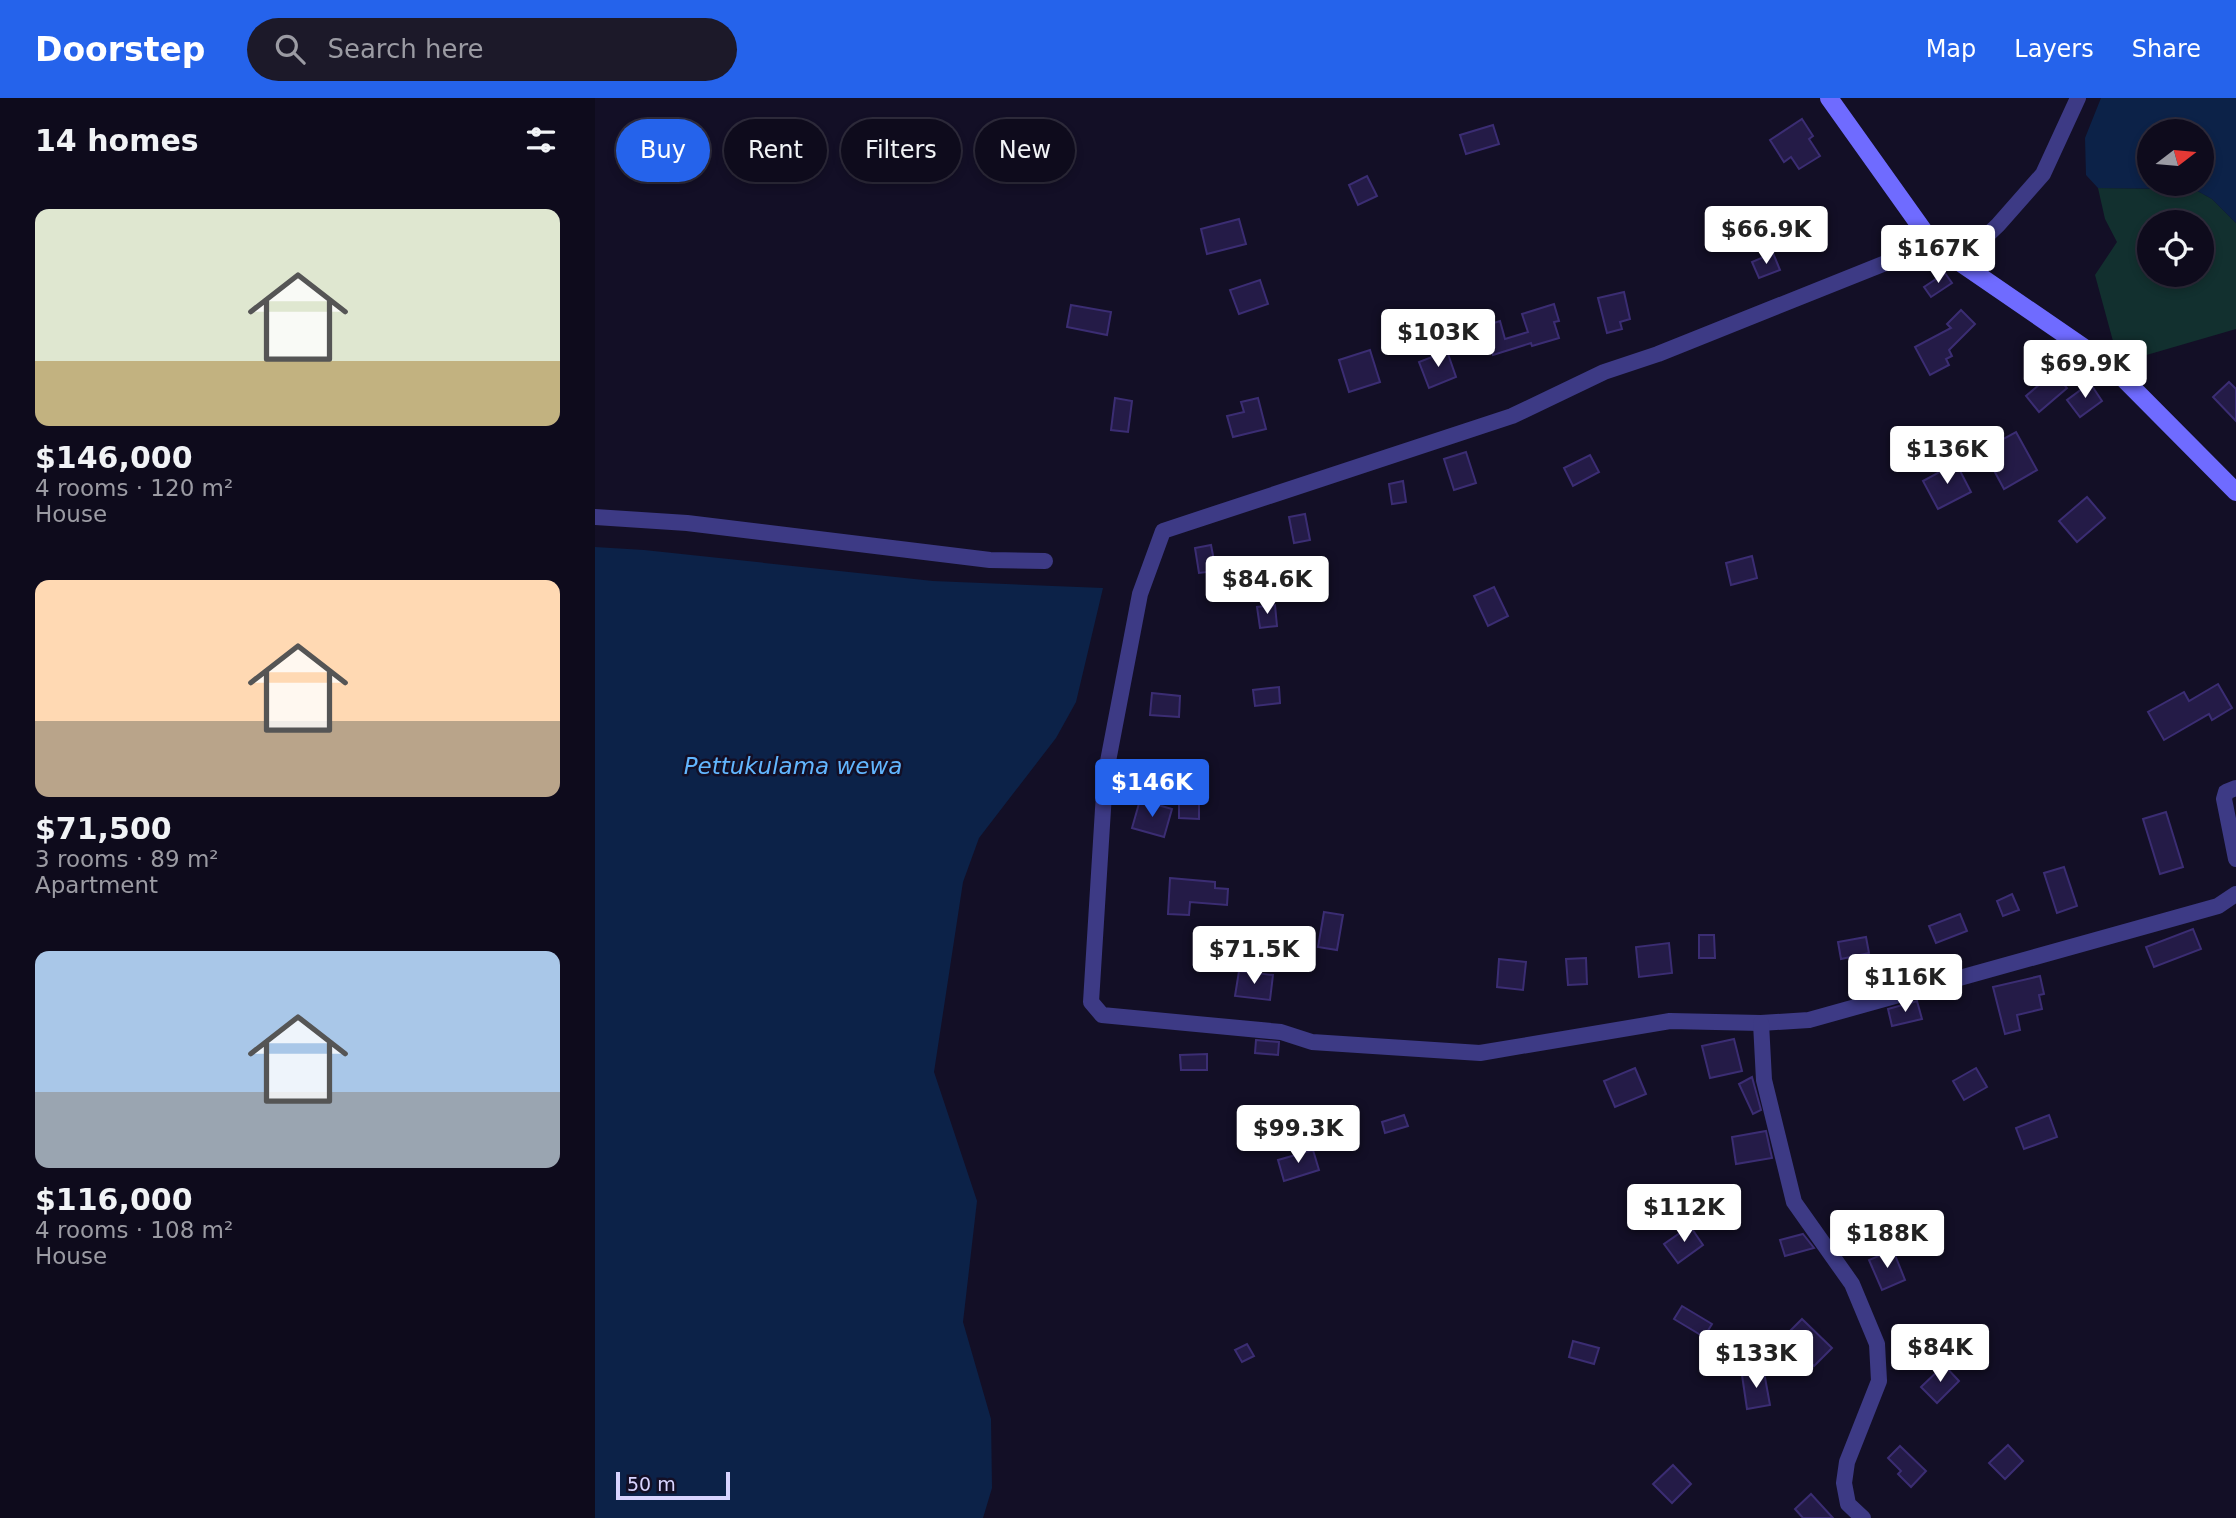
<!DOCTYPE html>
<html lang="en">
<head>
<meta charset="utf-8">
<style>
  body { margin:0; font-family:"DejaVu Sans",sans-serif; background:#1c1929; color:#f1f3f6; height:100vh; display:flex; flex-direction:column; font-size:26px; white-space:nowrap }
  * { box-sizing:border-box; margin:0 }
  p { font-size:23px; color:#9b9ba3 }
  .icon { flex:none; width:38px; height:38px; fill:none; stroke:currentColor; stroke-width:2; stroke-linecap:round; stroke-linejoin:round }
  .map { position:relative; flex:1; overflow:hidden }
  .panel { display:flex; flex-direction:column; background:#0e0b1c; width:595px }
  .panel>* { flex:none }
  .hud { position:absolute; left:21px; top:21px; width:665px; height:63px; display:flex; gap:14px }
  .needle { width:46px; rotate:74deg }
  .fabs { position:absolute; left:1542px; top:21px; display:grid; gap:14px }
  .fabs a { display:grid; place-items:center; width:77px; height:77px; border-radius:50%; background:#0e0b1c; box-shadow:0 4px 10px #0003,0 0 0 2px #2e2b3b; font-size:35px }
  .scale { position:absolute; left:21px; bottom:18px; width:114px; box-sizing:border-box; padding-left:7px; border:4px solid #d9d4ff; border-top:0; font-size:19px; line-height:24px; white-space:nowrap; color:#d9d4ff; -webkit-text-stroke:5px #130f26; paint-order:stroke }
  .price { position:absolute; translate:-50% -60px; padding:0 16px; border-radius:7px; background:#fff; color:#222; font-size:23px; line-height:46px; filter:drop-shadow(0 2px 4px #0008) }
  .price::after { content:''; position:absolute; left:50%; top:42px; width:21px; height:16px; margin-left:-10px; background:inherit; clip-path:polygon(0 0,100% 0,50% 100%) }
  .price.active { background:#2563eb; color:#fff }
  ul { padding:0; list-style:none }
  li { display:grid; align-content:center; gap:14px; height:371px; padding:0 35px }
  li span { display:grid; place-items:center; height:217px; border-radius:14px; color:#555 }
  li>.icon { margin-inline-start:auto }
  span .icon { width:126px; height:126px; fill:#fffc; stroke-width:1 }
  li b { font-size:30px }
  h2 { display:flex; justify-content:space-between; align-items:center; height:84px; padding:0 35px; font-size:30px }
  .chip { padding:0 24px; border-radius:32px; background:#0e0b1c; box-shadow:0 4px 10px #0003,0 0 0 2px #2e2b3b; font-size:24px; line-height:63px }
  .chip.active { background:#2563eb; color:#fff }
  header { display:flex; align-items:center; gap:42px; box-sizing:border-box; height:98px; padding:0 35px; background:#2563eb; color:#fff }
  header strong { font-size:33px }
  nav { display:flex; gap:38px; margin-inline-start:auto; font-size:24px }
  .search { width:490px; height:63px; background:#1c1929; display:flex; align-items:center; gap:18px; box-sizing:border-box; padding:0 24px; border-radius:38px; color:#9b9ba3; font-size:26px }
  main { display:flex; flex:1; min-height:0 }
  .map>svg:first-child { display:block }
  .green { fill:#12302f; fill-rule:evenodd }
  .water { fill:#0c2248; fill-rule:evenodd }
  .building { fill:#241b47; stroke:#3b2d73; stroke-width:2 }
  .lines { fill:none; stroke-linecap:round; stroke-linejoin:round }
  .street { stroke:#3d3a85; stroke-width:16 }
  .secondary { stroke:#6f6bff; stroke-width:18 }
  .labels { text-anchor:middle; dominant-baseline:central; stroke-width:5; stroke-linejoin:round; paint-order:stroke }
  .water-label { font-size:23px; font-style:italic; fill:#62b6ff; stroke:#130f26 }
</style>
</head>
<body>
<header>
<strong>Doorstep</strong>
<div class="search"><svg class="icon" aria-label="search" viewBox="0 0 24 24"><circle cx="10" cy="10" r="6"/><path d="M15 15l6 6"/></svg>Search here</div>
<nav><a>Map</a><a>Layers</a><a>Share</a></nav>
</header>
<main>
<section class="panel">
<h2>14 homes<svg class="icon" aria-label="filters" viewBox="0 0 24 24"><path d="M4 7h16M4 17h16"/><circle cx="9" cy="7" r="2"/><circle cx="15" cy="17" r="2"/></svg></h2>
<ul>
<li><span style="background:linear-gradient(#dfe7d0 70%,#c2b280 0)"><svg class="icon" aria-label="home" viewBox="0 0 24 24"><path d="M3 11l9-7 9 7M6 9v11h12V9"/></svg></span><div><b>$146,000</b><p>4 rooms · 120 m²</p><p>House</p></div></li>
<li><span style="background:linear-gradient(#ffd9b3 65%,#b9a48a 0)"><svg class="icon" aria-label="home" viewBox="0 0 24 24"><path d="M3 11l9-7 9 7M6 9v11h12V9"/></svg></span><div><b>$71,500</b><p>3 rooms · 89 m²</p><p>Apartment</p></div></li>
<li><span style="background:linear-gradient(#a9c7e8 65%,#9aa5b1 0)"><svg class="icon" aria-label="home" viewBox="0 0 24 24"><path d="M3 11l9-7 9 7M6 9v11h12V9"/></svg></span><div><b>$116,000</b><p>4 rooms · 108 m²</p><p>House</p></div></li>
</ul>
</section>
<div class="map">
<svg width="1641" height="1420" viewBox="0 0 1641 1420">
  <rect width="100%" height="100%" fill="#130f26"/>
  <path class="green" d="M1503,90L1599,91L1617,101L1641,125V231L1524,265L1500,177L1522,144L1510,121ZM1554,124H1606V177H1554Z"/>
  <g class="water">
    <path d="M1506,0H1641V125L1617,101L1599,91L1503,90L1491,77L1490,40ZM1554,33H1606V86H1554Z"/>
    <polygon points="0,449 49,452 338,483 508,490 481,604 461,640 384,740 368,784 339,974 382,1103 368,1224 396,1321 397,1390 388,1420 0,1420"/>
  </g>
  <g class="building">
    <polygon points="1207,21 1218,38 1214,41 1225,58 1204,71 1196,59 1189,64 1175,42"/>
    <polygon points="898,27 904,46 871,56 865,37"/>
    <polygon points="772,78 782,98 763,107 754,87"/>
    <polygon points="644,121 651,146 612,156 606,131"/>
    <polygon points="1178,155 1185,172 1164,180 1157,164"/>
    <polygon points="1350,175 1357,185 1336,199 1329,189"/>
    <polygon points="665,182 673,206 644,216 635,192"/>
    <polygon points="1029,194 1035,221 1025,224 1027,231 1012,235 1003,200"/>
    <polygon points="959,206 964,223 959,224 964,240 937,248 936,245 898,257 889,228 905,223 910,241 933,234 927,216"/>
    <polygon points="476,207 516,214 512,237 472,229"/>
    <polygon points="1366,212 1380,226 1354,252 1357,258 1351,261 1354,267 1335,277 1320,249 1356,230 1352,226"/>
    <polygon points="775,252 785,284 754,294 744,262"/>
    <polygon points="852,253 861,279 834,290 824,264"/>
    <polygon points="1459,274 1472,290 1444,314 1431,298"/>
    <polygon points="1634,284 1641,291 1641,323 1618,299"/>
    <polygon points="1495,285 1507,303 1485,319 1472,302"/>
    <polygon points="520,300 537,303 533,334 516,332"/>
    <polygon points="663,300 671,331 638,339 632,318 649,314 646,304"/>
    <polygon points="1421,334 1442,372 1409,391 1388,352"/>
    <polygon points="871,354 881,385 859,392 849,361"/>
    <polygon points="995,357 1004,374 978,388 969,370"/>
    <polygon points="1361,365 1376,394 1343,411 1328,383"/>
    <polygon points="808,383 811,404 797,406 794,386"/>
    <polygon points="1492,399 1510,420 1482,444 1464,423"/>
    <polygon points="710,416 715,442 699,445 694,419"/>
    <polygon points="616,447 621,473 604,475 600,450"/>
    <polygon points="1157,458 1162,480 1136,487 1131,465"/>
    <polygon points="899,489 913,518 893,528 879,498"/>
    <polygon points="680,507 682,528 665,530 662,509"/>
    <polygon points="1623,586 1637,610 1617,622 1614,616 1569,642 1553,614 1589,594 1594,603"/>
    <polygon points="684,589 685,605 660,608 658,592"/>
    <polygon points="557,595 585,598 584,619 555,617"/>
    <polygon points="595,682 609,683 608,706 604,706 604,721 584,720 584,704 595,705"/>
    <polygon points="545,702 577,711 569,739 537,730"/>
    <polygon points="1571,714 1588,769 1565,776 1548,721"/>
    <polygon points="1469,769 1482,808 1462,815 1449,775"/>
    <polygon points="575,780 620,784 620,790 633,791 632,807 595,804 594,817 573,816"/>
    <polygon points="1417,796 1424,812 1408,818 1402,803"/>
    <polygon points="729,814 748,817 742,852 723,849"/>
    <polygon points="1365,816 1372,833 1341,845 1334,828"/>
    <polygon points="1598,831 1606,851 1559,869 1551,849"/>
    <polygon points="1104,837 1119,837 1120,860 1104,860"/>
    <polygon points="1271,839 1274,855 1246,861 1243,844"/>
    <polygon points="1074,845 1077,875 1044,879 1041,849"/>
    <polygon points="991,860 992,886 973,887 971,861"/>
    <polygon points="904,861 931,864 928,892 902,889"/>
    <polygon points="644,873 678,877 675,902 640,898"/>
    <polygon points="1445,878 1449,896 1444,897 1447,911 1422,917 1425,932 1410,936 1398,889"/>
    <polygon points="1322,903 1327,921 1297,928 1293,911"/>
    <polygon points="1139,941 1147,973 1115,980 1107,948"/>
    <polygon points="661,942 684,944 683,957 660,955"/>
    <polygon points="612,956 612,972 586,972 585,957"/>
    <polygon points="1040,970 1051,996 1020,1009 1009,983"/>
    <polygon points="1381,970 1392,989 1369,1002 1358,983"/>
    <polygon points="1157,979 1166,1012 1158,1016 1144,986"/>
    <polygon points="809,1017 813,1028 790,1035 787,1024"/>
    <polygon points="1454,1017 1462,1039 1429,1051 1421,1030"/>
    <polygon points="1171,1033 1177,1060 1141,1066 1137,1039"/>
    <polygon points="718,1052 724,1072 689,1083 683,1062"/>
    <polygon points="1095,1128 1108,1147 1083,1165 1069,1146"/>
    <polygon points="1208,1136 1219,1150 1190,1158 1185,1142"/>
    <polygon points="1298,1152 1310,1182 1287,1192 1274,1162"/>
    <polygon points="1087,1208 1117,1226 1109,1239 1079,1221"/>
    <polygon points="1207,1221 1237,1250 1219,1268 1189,1239"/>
    <polygon points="978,1243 1004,1250 999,1266 974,1259"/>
    <polygon points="652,1246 659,1258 647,1264 640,1252"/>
    <polygon points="1349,1267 1364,1283 1342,1305 1326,1289"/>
    <polygon points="1169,1274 1175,1307 1152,1311 1147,1277"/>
    <polygon points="1413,1347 1428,1363 1410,1381 1394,1365"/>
    <polygon points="1305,1348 1331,1373 1316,1389 1303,1376 1306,1373 1293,1360"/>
    <polygon points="1078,1367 1096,1386 1077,1405 1058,1386"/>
    <polygon points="1216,1396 1238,1420 1208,1420 1200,1411"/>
  </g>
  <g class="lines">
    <g class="street">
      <polyline points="1338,146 1063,256 1009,274 917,318 568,433 545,496 510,679 496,904 507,917 686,934 717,944 885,955 1075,923 1166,925 1214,922 1623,808 1641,796"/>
      <polyline points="1365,163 1403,127 1448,76 1483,0"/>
      <polyline points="0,419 92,425 395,462 450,463"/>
      <polyline points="1641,690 1631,694 1629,701 1641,761"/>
      <polyline points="1166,925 1169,982 1199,1104 1257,1186 1282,1246 1284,1283 1252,1364 1249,1385 1253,1406 1268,1420"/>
    </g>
    <polyline class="secondary" points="1234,0 1338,146 1517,269 1641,394"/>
  </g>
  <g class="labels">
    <g class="water-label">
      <text x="198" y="668">Pettukulama wewa</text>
    </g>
  </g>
</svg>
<div class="fabs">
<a><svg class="needle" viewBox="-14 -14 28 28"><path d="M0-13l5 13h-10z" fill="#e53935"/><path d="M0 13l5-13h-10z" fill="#9b9ba3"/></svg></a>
<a><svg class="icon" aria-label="locate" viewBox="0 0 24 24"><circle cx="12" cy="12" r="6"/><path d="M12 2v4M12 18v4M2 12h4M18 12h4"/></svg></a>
</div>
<div class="scale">50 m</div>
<b class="price" style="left:1171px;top:168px">$66.9K</b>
<b class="price" style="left:1343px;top:187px">$167K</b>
<b class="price" style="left:843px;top:271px">$103K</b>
<b class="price" style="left:1490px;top:302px">$69.9K</b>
<b class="price" style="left:1352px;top:388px">$136K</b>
<b class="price" style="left:672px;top:518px">$84.6K</b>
<b class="price active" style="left:557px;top:721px">$146K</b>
<b class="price" style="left:659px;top:888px">$71.5K</b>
<b class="price" style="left:1310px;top:916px">$116K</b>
<b class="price" style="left:703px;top:1067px">$99.3K</b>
<b class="price" style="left:1089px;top:1146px">$112K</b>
<b class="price" style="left:1292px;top:1172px">$188K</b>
<b class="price" style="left:1345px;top:1286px">$84K</b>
<b class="price" style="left:1161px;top:1292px">$133K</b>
<div class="hud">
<a class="chip active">Buy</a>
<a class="chip">Rent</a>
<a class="chip">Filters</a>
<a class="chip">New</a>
</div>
</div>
</main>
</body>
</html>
